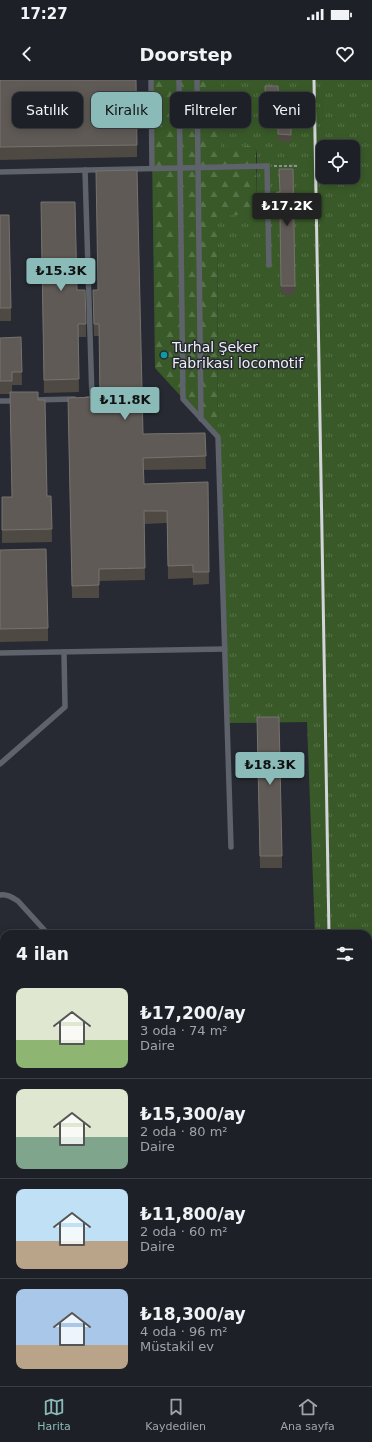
<!DOCTYPE html>
<html lang="tr">
<head>
<meta charset="utf-8">
<style>
  body { margin:0; font-family:"DejaVu Sans",sans-serif; background:#2a2d32; color:#f1f3f6; height:100vh; display:flex; flex-direction:column; font-size:15px; white-space:nowrap }
  * { box-sizing:border-box; margin:0 }
  p { font-size:13px; color:#a0a3a7 }
  .icon { flex:none; width:22px; height:22px; fill:none; stroke:currentColor; stroke-width:2; stroke-linecap:round; stroke-linejoin:round }
  .map { position:relative; flex:1; overflow:hidden }
  .details { position:absolute; left:0px; top:850px; width:372px; height:456px; display:flex; flex-direction:column; background:#1d2026; border-radius:12px 12px 0 0; box-shadow:0 2px 10px #0003,0 0 0 1px #3b3e43 }
  .details>* { flex:none }
  .guide { position:absolute; left:12px; top:12px; width:348px; height:36px; display:flex; gap:8px }
  .controls { position:absolute; left:316px; top:60px; display:grid; gap:8px }
  .controls a { display:grid; place-items:center; width:44px; height:44px; border-radius:8px; background:#1d2026; box-shadow:0 2px 10px #0003,0 0 0 1px #3b3e43; font-size:20px }
  .price { position:absolute; translate:-50% -34px; padding:0 9px; border-radius:4px; background:#8bbbb9; color:#111; font-size:13px; line-height:26px; filter:drop-shadow(0 1px 2px #0008) }
  .price::after { content:''; position:absolute; left:50%; top:24px; width:12px; height:9px; margin-left:-6px; background:inherit; clip-path:polygon(0 0,100% 0,50% 100%) }
  .price.current { background:#222; color:#fff }
  ul { padding:0; list-style:none }
  li { display:flex; align-items:center; gap:12px; height:100px; padding:0 16px }
  li+li { border-top:1px solid #3b3e43 }
  li span { display:grid; place-items:center; flex:none; width:112px; height:80px; border-radius:8px; color:#555 }
  li>.icon { margin-inline-start:auto }
  span .icon { width:48px; height:48px; fill:#fffc; stroke-width:1 }
  li b { font-size:17px }
  h2 { display:flex; justify-content:space-between; align-items:center; height:48px; padding:0 16px; font-size:17px }
  .tag { padding:0 14px; border-radius:8px; background:#1d2026; box-shadow:0 2px 10px #0003,0 0 0 1px #3b3e43; font-size:14px; line-height:36px }
  .tag.current { background:#8bbbb9; color:#111 }
  .status { display:flex; justify-content:space-between; align-items:center; height:28px; padding:0 20px; background:#1d2026; direction:ltr }
  .status svg { height:11px; fill:currentColor }
  header { display:flex; justify-content:space-between; align-items:center; height:52px; padding:0 16px; background:#1d2026; font-size:18px; font-weight:800 }
  .menu { display:flex; justify-content:space-around; align-items:center; height:56px; border-top:1px solid #3b3e43; background:#1d2026; font-size:11px; color:#a0a3a7 }
  .menu a { display:grid; justify-items:center; gap:2px }
  .menu .current { color:#8bbbb9 }
  .map>svg:first-child { display:block }
  .grass { fill:url(#grass-tufts); fill-rule:evenodd }
  .forest { fill:url(#forest-firs) }
  .water { fill:url(#water-rules) }
  .lines { fill:none; stroke-linecap:round; stroke-linejoin:round }
  .path { stroke:#8c8f95; stroke-width:2; stroke-dasharray:3 2; stroke-linecap:butt }
  .service { stroke:#5e626a; stroke-width:5.5 }
  .minor { stroke:#5e626a; stroke-width:11 }
  .tertiary { stroke:#5e626a; stroke-width:11 }
  .rail { stroke:#d3d5db; stroke-width:3 }
  .wall { fill:#4f4943 }
  .shaded-wall { fill:#383534 }
  .building { fill:#605a56; stroke:#76726f }
  .culture-dot { fill:#0f9aa8; stroke:#272a32; stroke-width:1.5 }
  .labels { text-anchor:middle; dominant-baseline:central; stroke-width:3; stroke-linejoin:round; paint-order:stroke }
  .poi-label { font-size:14px; fill:#edeff4; stroke:#272a32; text-anchor:start }
</style>
</head>
<body>
<div class="status"><b>17:27</b><svg viewBox="0 0 49 12"><path d="M0 12V9h3v3zM5 12V6h3v6zM10 12V3h3v9zM15 12V0h3v12zM26 1h20v11H26zM47 4h2v5h-2z"/></svg></div>
<header><svg class="icon" aria-label="back" viewBox="0 0 24 24"><path d="M15 5l-7 7 7 7"/></svg>Doorstep<svg class="icon" aria-label="heart" viewBox="0 0 24 24"><path d="M12 20l-8-8c-3-5 5-10 8-4 3-6 11-1 8 4z"/></svg></header>
<div class="map">
<svg width="372" height="1306" viewBox="0 0 372 1306">
  <defs>
    <pattern id="grass-tufts" width="24" height="20" patternUnits="userSpaceOnUse"><rect width="24" height="20" fill="#395a28"/><path d="M3 7l-1-3M5 7V3M7 7l1-3M15 17l-1-3M17 17v-4M19 17l1-3" fill="none" stroke="#567248"/></pattern>
    <pattern id="forest-firs" width="22" height="20" patternUnits="userSpaceOnUse"><rect width="22" height="20" fill="#395a28"/><path d="M5 1l3.5 6h-7zM16 11l3.5 6h-7z" fill="#567248"/></pattern>
    <pattern id="water-rules" width="6" height="5" patternUnits="userSpaceOnUse"><rect width="6" height="5" fill="#216877"/><path d="M0 2.5h6" fill="none" stroke="#427e8b"/></pattern>
  </defs>
  <rect width="100%" height="100%" fill="#272a32"/>
  <g class="grass">
    <path d="M221,0H372V1079L368,1080V854H315L307,642L227,643L218,357L217,135H251L257,128V74L256,70L253,67H221ZM323,67H353V97H323Z"/>
    <polygon points="372,1106 372,1247 368,1266 368,1107"/>
    <polygon points="4,1273 4,1302 34,1302 33,1306 0,1306 0,1275"/>
    <polygon points="293,1302 357,1302 355,1306 292,1306"/>
  </g>
  <polygon class="forest" points="151,0 221,0 221,67 250,66 253,67 256,70 257,128 255,133 251,135 217,135 218,357 155,288"/>
  <g class="water">
    <polygon points="0,901 4,902 4,1003 0,1004"/>
    <polygon points="372,1079 372,1106 368,1107 368,1080"/>
  </g>
  <g class="lines">
    <g class="path">
      <polyline points="274,86 297,86"/>
      <polyline points="0,1275 4,1273"/>
    </g>
    <g class="service">
      <polyline points="151,0 152,88"/>
      <polyline points="179,0 183,319 218,357 231,767"/>
      <polyline points="197,0 201,339"/>
      <polyline points="85,90 92,319 87,319"/>
      <polyline points="0,92 267,86 269,185"/>
      <polyline points="33,320 74,319"/>
      <polyline points="0,321 16,321"/>
      <polyline points="0,573 225,569"/>
      <polyline points="0,684 65,627 64,572"/>
      <path d="M0,815C7,814 12,817 18,821L48,854"/>
    </g>
    <g class="minor">
      <polyline points="99,1302 109,1306"/>
      <polyline points="247,1302 260,1306"/>
      <polyline points="61,1306 62,1302"/>
      <polyline points="283,1306 285,1302"/>
    </g>
    <g class="tertiary">
      <polyline points="368,1266 372,1247"/>
      <polyline points="355,1306 357,1302"/>
    </g>
    <g class="rail">
      <polyline points="314,0 329,854"/>
      <polyline points="299,1306 300,1302"/>
    </g>
  </g>
  <g class="wall">
    <polygon points="0,0 137,65 137,77 0,80"/>
    <polygon points="265,6 278,6 279,41 266,41"/>
    <polygon points="278,42 291,42 291,62 278,61"/>
    <polygon points="293,89 295,215 281,215 280,142 277,142 277,121 280,112"/>
    <polygon points="0,135 11,228 11,241 0,241"/>
    <polygon points="41,135 77,210 86,244 86,257 78,257 79,312 44,313"/>
    <polygon points="93,210 143,354 205,353 206,389 143,390 144,404 208,402 209,504 193,505 193,498 168,499 167,443 144,444 145,500 99,501 99,518 72,518 68,331 100,317 99,256 94,256"/>
    <polygon points="21,257 22,305 12,305 12,312 38,320 47,416 51,416 52,462 2,463 2,417 12,417 10,314 0,314 0,258"/>
    <polygon points="0,470 48,548 48,561 0,562"/>
    <polygon points="257,649 282,776 282,788 260,788"/>
    <polygon points="4,1160 4,1251 0,1252 0,1162"/>
    <polygon points="149,1302 192,1302 191,1306 149,1306"/>
  </g>
  <g class="shaded-wall">
    <polygon points="4,1241 4,1251 0,1252 0,1242"/>
    <polygon points="190,1302 192,1302 191,1306 189,1306"/>
    <polygon points="268,1302 270,1302 269,1306 266,1306"/>
  </g>
  <g class="building">
    <polygon points="0,0 136,0 137,65 0,67"/>
    <polygon points="265,6 278,6 279,34 266,34"/>
    <polygon points="278,42 291,42 291,55 278,54"/>
    <polygon points="279,89 293,89 295,206 281,206 280,133 277,133 277,112 280,112"/>
    <polygon points="137,90 143,354 205,353 206,376 143,378 144,404 208,402 209,492 193,492 193,485 168,486 167,431 144,431 145,488 99,489 99,505 72,506 68,318 100,317 99,244 94,244 93,210 98,210 96,91"/>
    <polygon points="41,122 75,122 77,210 85,210 86,244 78,244 79,299 44,300"/>
    <polygon points="0,135 9,135 11,228 0,228"/>
    <polygon points="21,257 22,292 12,292 12,301 0,301 0,258"/>
    <polygon points="10,312 38,312 38,320 45,320 47,416 51,416 52,449 2,450 2,417 12,417"/>
    <polygon points="46,469 48,548 0,549 0,470"/>
    <polygon points="257,637 279,637 282,776 260,776"/>
    <polygon points="4,1160 4,1195 0,1194 0,1162"/>
    <polygon points="4,1196 4,1201 0,1202 0,1198"/>
    <polygon points="4,1201 4,1241 0,1242 0,1202"/>
    <polygon points="158,1302 190,1302 189,1306 162,1306 163,1304"/>
    <polygon points="265,1302 268,1302 266,1306 248,1306 249,1303 258,1306 265,1304"/>
  </g>
  <circle class="culture-dot" cx="164" cy="275" r="4"/>
  <g class="labels">
    <g class="poi-label">
      <text x="172" y="267">Turhal Şeker<tspan x="172" dy="16">Fabrikasi locomotif</tspan></text>
    </g>
  </g>
</svg>
<div class="controls">
<a><svg class="icon" aria-label="locate" viewBox="0 0 24 24"><circle cx="12" cy="12" r="6"/><path d="M12 2v4M12 18v4M2 12h4M18 12h4"/></svg></a>
</div>
<b class="price current" style="left:287px;top:147px">₺17.2K</b>
<b class="price" style="left:61px;top:212px">₺15.3K</b>
<b class="price" style="left:125px;top:341px">₺11.8K</b>
<b class="price" style="left:270px;top:706px">₺18.3K</b>
<div class="guide">
<a class="tag">Satılık</a>
<a class="tag current">Kiralık</a>
<a class="tag">Filtreler</a>
<a class="tag">Yeni</a>
</div>
<section class="details">
<h2>4 ilan<svg class="icon" aria-label="filters" viewBox="0 0 24 24"><path d="M4 7h16M4 17h16"/><circle cx="9" cy="7" r="2"/><circle cx="15" cy="17" r="2"/></svg></h2>
<ul>
<li><span style="background:linear-gradient(#dfe7d0 65%,#8fb573 0)"><svg class="icon" aria-label="home" viewBox="0 0 24 24"><path d="M3 11l9-7 9 7M6 9v11h12V9"/></svg></span><div><b>₺17,200/ay</b><p>3 oda · 74 m²</p><p>Daire</p></div></li>
<li><span style="background:linear-gradient(#dfe7d0 60%,#7fa58c 0)"><svg class="icon" aria-label="home" viewBox="0 0 24 24"><path d="M3 11l9-7 9 7M6 9v11h12V9"/></svg></span><div><b>₺15,300/ay</b><p>2 oda · 80 m²</p><p>Daire</p></div></li>
<li><span style="background:linear-gradient(#bfe0f5 65%,#b9a48a 0)"><svg class="icon" aria-label="home" viewBox="0 0 24 24"><path d="M3 11l9-7 9 7M6 9v11h12V9"/></svg></span><div><b>₺11,800/ay</b><p>2 oda · 60 m²</p><p>Daire</p></div></li>
<li><span style="background:linear-gradient(#a9c7e8 70%,#b9a48a 0)"><svg class="icon" aria-label="home" viewBox="0 0 24 24"><path d="M3 11l9-7 9 7M6 9v11h12V9"/></svg></span><div><b>₺18,300/ay</b><p>4 oda · 96 m²</p><p>Müstakil ev</p></div></li>
</ul>
</section>
</div>
<nav class="menu">
<a class="current"><svg class="icon" aria-label="map" viewBox="0 0 24 24"><path d="M3 6l6-2 6 2 6-2v14l-6 2-6-2-6 2zM9 4v14M15 6v14"/></svg>Harita</a>
<a><svg class="icon" aria-label="saved" viewBox="0 0 24 24"><path d="M7 4h10v16l-5-4-5 4z"/></svg>Kaydedilen</a>
<a><svg class="icon" aria-label="home" viewBox="0 0 24 24"><path d="M3 11l9-7 9 7M6 9v11h12V9"/></svg>Ana sayfa</a>
</nav>
</body>
</html>
